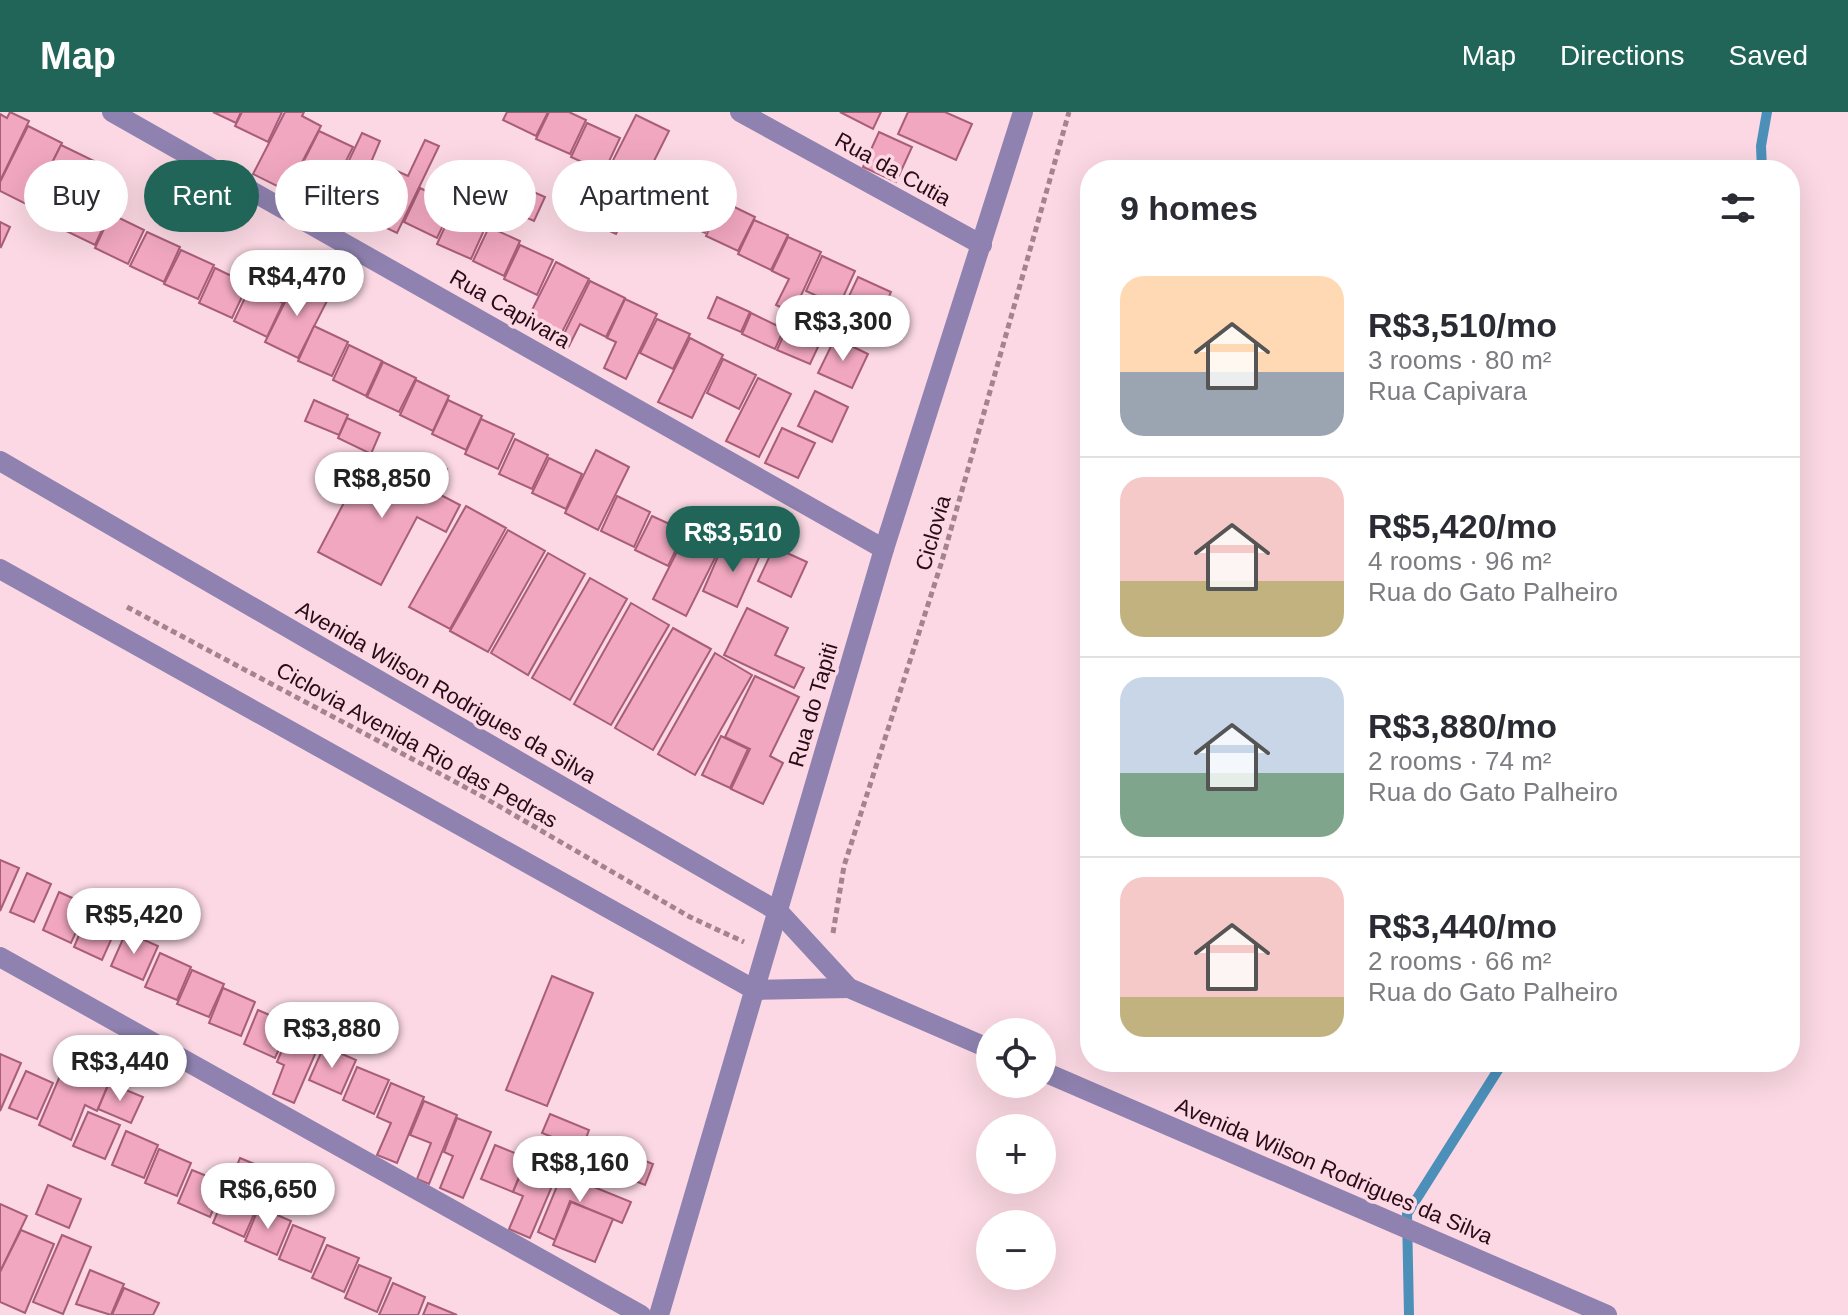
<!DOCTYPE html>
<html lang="en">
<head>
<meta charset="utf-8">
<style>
  body { margin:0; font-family:Helvetica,sans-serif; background:#f2f2f3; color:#2b2b33; height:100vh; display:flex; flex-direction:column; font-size:30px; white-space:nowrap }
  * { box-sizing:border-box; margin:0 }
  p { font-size:26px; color:#7c7c81 }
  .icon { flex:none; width:44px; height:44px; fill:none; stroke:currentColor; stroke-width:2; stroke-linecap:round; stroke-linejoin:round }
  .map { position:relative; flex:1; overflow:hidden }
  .drawer { position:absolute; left:1080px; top:48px; width:720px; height:912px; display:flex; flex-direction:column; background:#fff; border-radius:32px; box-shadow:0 8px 32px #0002 }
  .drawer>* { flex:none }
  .guide { position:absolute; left:24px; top:48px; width:760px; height:72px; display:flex; gap:16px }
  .fabs { position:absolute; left:976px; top:906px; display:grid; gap:16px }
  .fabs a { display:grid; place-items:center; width:80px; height:80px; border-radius:50%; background:#fff; box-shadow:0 8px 32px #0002; font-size:40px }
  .price { position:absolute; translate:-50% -68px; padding:0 18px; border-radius:28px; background:#fff; color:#222; font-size:26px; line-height:52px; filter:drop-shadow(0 2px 4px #0008) }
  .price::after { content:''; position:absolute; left:50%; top:48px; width:24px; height:18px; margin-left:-12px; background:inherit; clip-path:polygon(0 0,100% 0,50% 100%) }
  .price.selected { background:#206558; color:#fff }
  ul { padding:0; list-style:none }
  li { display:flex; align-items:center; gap:24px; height:200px; padding:0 40px }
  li+li { border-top:2px solid #e1e1e2 }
  li span { display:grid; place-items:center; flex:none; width:224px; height:160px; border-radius:24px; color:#555 }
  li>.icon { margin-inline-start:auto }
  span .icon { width:96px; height:96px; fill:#fffc; stroke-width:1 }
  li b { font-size:34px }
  h2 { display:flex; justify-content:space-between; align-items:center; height:96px; padding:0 40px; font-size:34px }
  .tag { padding:0 28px; border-radius:36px; background:#fff; box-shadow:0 8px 32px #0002; font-size:28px; line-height:72px }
  .tag.selected { background:#206558; color:#fff }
  header { display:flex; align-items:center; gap:48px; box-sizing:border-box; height:112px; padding:0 40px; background:#206558; color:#fff }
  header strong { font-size:38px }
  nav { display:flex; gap:44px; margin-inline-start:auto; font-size:28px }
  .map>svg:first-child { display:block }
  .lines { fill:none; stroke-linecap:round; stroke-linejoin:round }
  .stream { stroke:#4c90ba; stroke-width:10 }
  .building { fill:#f1a7c0; stroke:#a85d78; stroke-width:2 }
  .path { stroke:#a4838e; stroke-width:5; stroke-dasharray:6 4; stroke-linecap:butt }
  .minor { stroke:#8f82b0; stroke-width:20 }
  .labels { text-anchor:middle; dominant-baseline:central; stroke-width:7; stroke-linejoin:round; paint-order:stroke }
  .street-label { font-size:22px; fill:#290b17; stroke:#fbd8e3 }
</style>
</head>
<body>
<header>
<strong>Map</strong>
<nav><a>Map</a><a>Directions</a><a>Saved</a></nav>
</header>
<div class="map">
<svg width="1848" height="1203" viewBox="0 0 1848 1203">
  <rect width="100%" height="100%" fill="#fbd8e3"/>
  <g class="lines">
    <g class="stream">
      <polyline points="1762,58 1761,34 1767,0"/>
      <polyline points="1409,1203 1407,1102 1503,950"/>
    </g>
  </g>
  <g class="building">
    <polygon points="10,0 29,9 0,69 0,2 7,6"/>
    <polygon points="213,0 241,0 236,11"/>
    <polygon points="242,0 282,0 268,30 235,14"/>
    <polygon points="285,0 304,0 302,4 321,14 287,79 253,62"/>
    <polygon points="507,0 548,0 536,24 503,8"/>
    <polygon points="549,0 569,0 586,8 570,42 536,27"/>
    <polygon points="840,0 881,0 873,17"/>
    <polygon points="908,0 945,0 972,12 956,48 898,22"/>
    <polygon points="636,3 669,19 637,83 604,66"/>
    <polygon points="587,11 620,26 604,60 571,45"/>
    <polygon points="28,14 62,31 30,94 0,79 0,70"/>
    <polygon points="319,19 353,35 321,99 287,82"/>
    <polygon points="879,20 912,35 896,70 863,55"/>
    <polygon points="362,21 380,29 369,55 382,61 368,89 355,83 350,93 332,84"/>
    <polygon points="425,28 439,34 397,121 374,110 380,97 368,92 386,54 408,64"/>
    <polygon points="61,33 94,49 62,113 29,97"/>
    <polygon points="476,51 509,66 500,86 467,71"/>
    <polygon points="655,52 688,67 672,102 639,87"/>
    <polygon points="511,70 545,85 534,109 500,94"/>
    <polygon points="689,71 721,86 705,121 672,105"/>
    <polygon points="420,76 453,92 437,126 404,110"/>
    <polygon points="78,82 111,98 95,133 62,117"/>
    <polygon points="592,87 625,102 616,122 583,107"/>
    <polygon points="482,88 495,94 471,147 437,132 454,95 475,105"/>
    <polygon points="722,89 755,105 738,139 706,124"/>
    <polygon points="111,102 144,118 128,152 95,136"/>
    <polygon points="754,108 788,123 771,158 738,142"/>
    <polygon points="0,110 10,115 1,135 0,134"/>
    <polygon points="489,115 520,129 504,164 473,149"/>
    <polygon points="147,120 180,135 164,170 130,154"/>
    <polygon points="788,125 821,140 793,201 776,193 789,167 772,159"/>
    <polygon points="520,133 553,148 537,183 504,167"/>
    <polygon points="181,138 214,153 198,187 164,172"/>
    <polygon points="822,144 855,159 839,194 806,179"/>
    <polygon points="556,150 589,167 557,230 524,214"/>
    <polygon points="215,156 248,172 232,206 199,191"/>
    <polygon points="858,165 891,180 875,215 842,199"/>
    <polygon points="297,166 330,183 298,246 265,230"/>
    <polygon points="590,169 625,186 606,225 580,212 568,236 559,232"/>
    <polygon points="250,175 283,191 267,225 234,209"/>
    <polygon points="717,185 750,200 741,220 708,206"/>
    <polygon points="625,187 657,202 626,267 604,256 616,230 607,226"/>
    <polygon points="751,201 784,217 775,237 742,222"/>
    <polygon points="657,207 690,222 673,257 640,241"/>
    <polygon points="314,214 348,230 332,264 298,249"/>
    <polygon points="785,220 818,235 810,252 777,238"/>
    <polygon points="690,226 723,243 692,306 658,290"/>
    <polygon points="835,226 868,242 852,276 818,261"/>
    <polygon points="349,233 382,249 366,284 333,268"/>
    <polygon points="723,247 756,263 739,297 707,281"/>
    <polygon points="383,250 416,266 399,300 367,285"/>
    <polygon points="758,266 791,282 759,345 726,329"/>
    <polygon points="416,268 449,284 433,319 400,303"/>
    <polygon points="815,279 848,295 832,330 798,314"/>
    <polygon points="314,288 348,303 339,323 305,309"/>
    <polygon points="448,288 482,304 466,338 432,322"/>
    <polygon points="347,306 380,321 371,342 338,326"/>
    <polygon points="481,307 514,322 498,357 465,342"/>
    <polygon points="782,316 815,331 798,366 765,351"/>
    <polygon points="515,327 548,343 532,377 499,362"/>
    <polygon points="596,338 629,355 598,418 565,401"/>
    <polygon points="413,342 447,357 438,377 405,362"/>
    <polygon points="368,345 460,393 446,420 417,405 381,473 318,440"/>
    <polygon points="549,346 582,362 566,397 532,381"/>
    <polygon points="617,384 650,400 634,435 601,419"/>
    <polygon points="466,394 506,416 450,517 409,495"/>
    <polygon points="652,404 685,419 668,454 635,438"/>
    <polygon points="508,418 545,439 488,540 450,519"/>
    <polygon points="685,424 718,440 686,504 653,487"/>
    <polygon points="738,428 762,439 737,495 703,479 719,442 729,447"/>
    <polygon points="774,435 807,450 791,485 758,469"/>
    <polygon points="548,441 585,462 528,563 491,541"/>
    <polygon points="590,466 627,487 570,588 532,566"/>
    <polygon points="631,491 669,513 611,613 574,592"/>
    <polygon points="747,496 788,516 775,543 804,556 794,576 724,543"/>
    <polygon points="673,516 711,537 653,638 615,616"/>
    <polygon points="715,541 752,563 695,663 658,642"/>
    <polygon points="755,564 799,585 770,644 783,651 763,692 731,677 750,637 725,625"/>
    <polygon points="721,624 748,637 730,676 702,663"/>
    <polygon points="0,748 19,756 0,799"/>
    <polygon points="27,761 51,772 34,810 10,800"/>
    <polygon points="59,780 88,793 71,831 43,818"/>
    <polygon points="90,797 119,810 102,848 74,835"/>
    <polygon points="126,820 158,834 143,868 111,854"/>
    <polygon points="160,841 191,855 177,888 145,875"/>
    <polygon points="192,858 224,872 209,905 177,892"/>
    <polygon points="552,864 593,881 547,994 506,978"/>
    <polygon points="223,876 255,890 241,924 209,911"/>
    <polygon points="258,898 290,912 275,946 244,932"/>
    <polygon points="292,914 322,926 294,991 273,982 284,953 277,950"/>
    <polygon points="324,934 356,948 341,982 309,968"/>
    <polygon points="0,942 21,951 0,999"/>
    <polygon points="65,952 109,971 97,999 85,993 71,1028 39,1013"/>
    <polygon points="357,955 389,968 374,1002 343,988"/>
    <polygon points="26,959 53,971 37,1007 9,996"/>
    <polygon points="109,971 143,985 131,1011 98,997"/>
    <polygon points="391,971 424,985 397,1051 377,1043 391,1011 377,1005"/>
    <polygon points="424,989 457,1003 429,1072 417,1067 431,1031 410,1023"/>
    <polygon points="88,1000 120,1013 105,1047 73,1034"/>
    <polygon points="550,1002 589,1018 582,1037 542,1021"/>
    <polygon points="457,1006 491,1020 463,1086 440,1076 453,1044 444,1040"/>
    <polygon points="126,1019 158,1033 144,1066 112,1053"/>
    <polygon points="588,1026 653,1052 645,1073 618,1062 615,1070 576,1054"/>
    <polygon points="495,1033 527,1046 513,1080 481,1067"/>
    <polygon points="159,1037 191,1051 177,1084 145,1071"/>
    <polygon points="240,1046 279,1062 265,1094 259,1091 244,1125 213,1111"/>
    <polygon points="527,1046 558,1060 530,1126 509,1117 523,1084 513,1080"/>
    <polygon points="192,1058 224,1071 210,1105 178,1091"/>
    <polygon points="562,1062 631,1090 622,1111 570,1089 555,1128 538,1120"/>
    <polygon points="48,1073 81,1087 69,1116 36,1102"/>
    <polygon points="571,1090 613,1107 595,1150 553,1133"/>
    <polygon points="0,1092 27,1104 0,1160"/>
    <polygon points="259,1095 291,1109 277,1143 245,1129"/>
    <polygon points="293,1113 325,1126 311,1160 279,1147"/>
    <polygon points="21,1118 54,1132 25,1201 0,1190 0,1160"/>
    <polygon points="62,1123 91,1135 63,1202 33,1190"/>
    <polygon points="327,1133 359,1146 344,1180 312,1166"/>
    <polygon points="359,1153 391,1166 377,1200 345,1186"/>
    <polygon points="90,1158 124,1172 111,1203 76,1192"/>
    <polygon points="393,1171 425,1185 418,1203 379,1203"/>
    <polygon points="124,1176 159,1191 153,1203 112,1203"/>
    <polygon points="428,1191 457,1203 423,1203"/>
  </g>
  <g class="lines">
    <g class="path">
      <polyline points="127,495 478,682 690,805 744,830"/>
      <polyline points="833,821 844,754 942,449 1069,0"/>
    </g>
    <g class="minor">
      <polyline points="112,0 884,437"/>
      <polyline points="740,0 982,133"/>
      <polyline points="0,349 779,800 849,876 990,937"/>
      <polyline points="0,457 755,878 849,876"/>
      <polyline points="0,845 641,1203"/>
      <polyline points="1042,959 1607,1203"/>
      <polyline points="659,1203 884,437 1023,0"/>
    </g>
  </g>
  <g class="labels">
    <g class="street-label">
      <text transform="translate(893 57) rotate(29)">Rua da Cutia</text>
      <text transform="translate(510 197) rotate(30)">Rua Capivara</text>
      <text transform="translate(933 421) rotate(-74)">Ciclovia</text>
      <text transform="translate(446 580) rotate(30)">Avenida Wilson Rodrigues da Silva</text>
      <text transform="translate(813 593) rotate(-74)">Rua do Tapiti</text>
      <text transform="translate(417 633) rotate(29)">Ciclovia Avenida Rio das Pedras</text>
      <text transform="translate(1334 1059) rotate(23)">Avenida Wilson Rodrigues da Silva</text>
    </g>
  </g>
</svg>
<div class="fabs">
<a><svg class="icon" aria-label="locate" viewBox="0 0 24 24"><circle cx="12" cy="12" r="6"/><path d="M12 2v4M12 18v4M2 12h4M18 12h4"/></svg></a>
<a>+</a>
<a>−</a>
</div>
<b class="price" style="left:297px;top:206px">R$4,470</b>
<b class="price" style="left:843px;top:251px">R$3,300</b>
<b class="price" style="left:382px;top:408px">R$8,850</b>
<b class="price selected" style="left:733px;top:462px">R$3,510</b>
<b class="price" style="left:134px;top:844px">R$5,420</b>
<b class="price" style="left:332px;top:958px">R$3,880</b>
<b class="price" style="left:120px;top:991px">R$3,440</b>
<b class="price" style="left:580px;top:1092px">R$8,160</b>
<b class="price" style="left:268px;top:1119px">R$6,650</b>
<div class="guide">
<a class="tag">Buy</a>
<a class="tag selected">Rent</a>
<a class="tag">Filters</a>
<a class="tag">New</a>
<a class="tag">Apartment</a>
</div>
<section class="drawer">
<h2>9 homes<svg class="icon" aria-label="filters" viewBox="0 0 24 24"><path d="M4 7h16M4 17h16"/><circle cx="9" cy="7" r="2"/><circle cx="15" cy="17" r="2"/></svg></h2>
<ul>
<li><span style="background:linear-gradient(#ffd9b3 60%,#9aa5b1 0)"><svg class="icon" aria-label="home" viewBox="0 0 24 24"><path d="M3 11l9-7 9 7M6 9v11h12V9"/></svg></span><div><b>R$3,510/mo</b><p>3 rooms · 80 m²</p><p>Rua Capivara</p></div></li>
<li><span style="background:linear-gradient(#f6c9c9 65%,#c2b280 0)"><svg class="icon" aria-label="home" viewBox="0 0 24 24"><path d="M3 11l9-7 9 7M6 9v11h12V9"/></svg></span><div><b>R$5,420/mo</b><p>4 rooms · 96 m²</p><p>Rua do Gato Palheiro</p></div></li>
<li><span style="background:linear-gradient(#c9d6e8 60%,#7fa58c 0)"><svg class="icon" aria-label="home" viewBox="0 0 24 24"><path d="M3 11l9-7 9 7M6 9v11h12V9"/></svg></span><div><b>R$3,880/mo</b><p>2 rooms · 74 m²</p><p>Rua do Gato Palheiro</p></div></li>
<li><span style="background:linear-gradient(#f6c9c9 75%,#c2b280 0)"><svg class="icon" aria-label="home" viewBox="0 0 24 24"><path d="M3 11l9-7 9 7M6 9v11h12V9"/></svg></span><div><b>R$3,440/mo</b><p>2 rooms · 66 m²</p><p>Rua do Gato Palheiro</p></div></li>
</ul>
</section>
</div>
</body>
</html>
